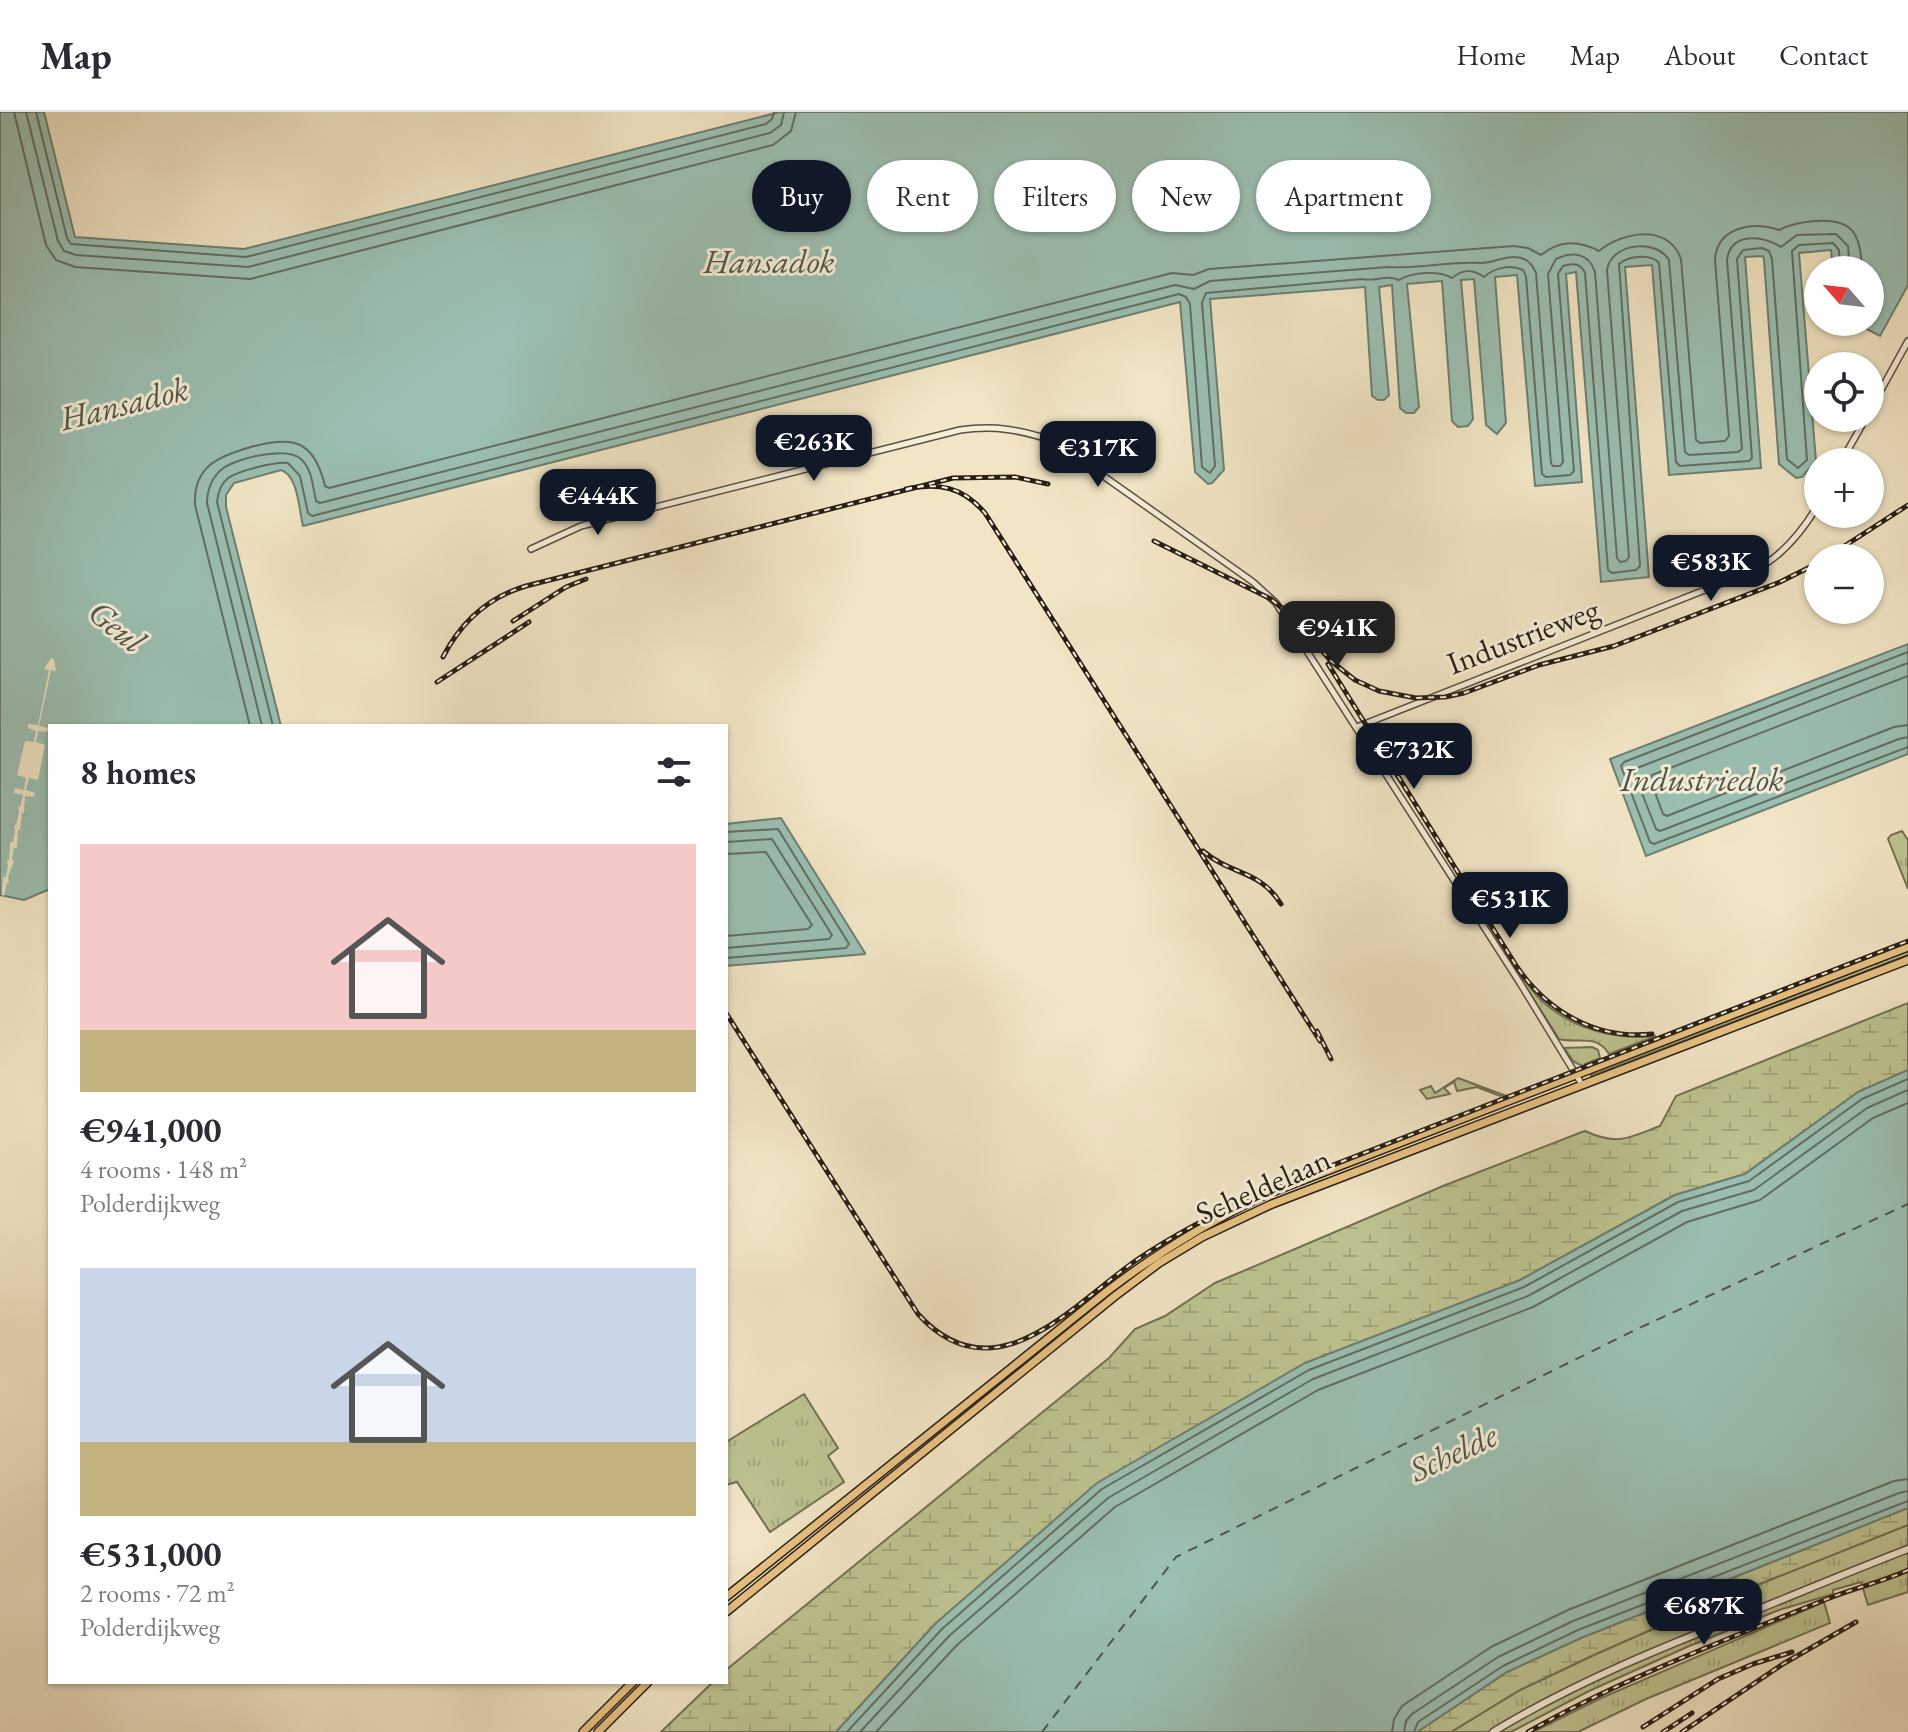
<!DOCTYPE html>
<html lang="en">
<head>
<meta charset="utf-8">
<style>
  body { margin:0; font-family:"EB Garamond",serif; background:#f7f7f7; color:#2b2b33; height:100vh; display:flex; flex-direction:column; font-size:30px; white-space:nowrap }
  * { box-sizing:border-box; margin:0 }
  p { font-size:26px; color:#7c7c81 }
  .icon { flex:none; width:44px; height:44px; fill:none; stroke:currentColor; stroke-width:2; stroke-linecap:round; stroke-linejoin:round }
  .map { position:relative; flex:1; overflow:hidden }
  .drawer { position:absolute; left:48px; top:612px; width:680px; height:960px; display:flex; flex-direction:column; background:#fff; border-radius:0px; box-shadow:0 2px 6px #0004 }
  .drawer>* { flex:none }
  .guide { position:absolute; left:752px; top:48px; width:760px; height:72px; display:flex; gap:16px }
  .needle { width:52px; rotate:298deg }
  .tools { position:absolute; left:1804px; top:144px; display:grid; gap:16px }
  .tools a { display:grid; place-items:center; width:80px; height:80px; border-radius:50%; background:#fff; box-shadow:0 2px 6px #0004; font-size:40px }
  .price { position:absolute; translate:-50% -68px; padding:0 18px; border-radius:16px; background:#111827; color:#fff; font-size:26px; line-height:52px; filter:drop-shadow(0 2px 4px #0008) }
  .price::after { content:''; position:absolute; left:50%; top:48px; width:24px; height:18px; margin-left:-12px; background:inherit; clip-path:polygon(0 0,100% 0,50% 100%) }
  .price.current { background:#222; color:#fff }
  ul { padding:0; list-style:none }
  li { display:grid; align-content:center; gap:16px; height:424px; padding:0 32px }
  li span { display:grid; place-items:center; height:248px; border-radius:0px; color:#555 }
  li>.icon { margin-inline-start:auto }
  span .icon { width:144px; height:144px; fill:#fffc; stroke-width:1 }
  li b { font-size:34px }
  h2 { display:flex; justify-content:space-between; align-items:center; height:96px; padding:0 32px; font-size:34px }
  .pill { padding:0 28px; border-radius:36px; background:#fff; box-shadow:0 2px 6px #0004; font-size:28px; line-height:72px }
  .pill.current { background:#111827; color:#fff }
  header { display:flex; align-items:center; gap:48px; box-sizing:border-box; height:112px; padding:0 40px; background:#fff; border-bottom:2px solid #e1e1e2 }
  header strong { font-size:38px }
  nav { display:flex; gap:44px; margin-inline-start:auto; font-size:28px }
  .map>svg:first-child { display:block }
  .grass { fill:url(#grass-tufts); stroke:#727053; stroke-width:2 }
  .wetland { fill:url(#wetland-marsh); stroke:#727053; stroke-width:2 }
  .water { fill:#9bbfb1; stroke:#6d7f73; stroke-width:2 }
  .pier { fill:#f1e5c5 }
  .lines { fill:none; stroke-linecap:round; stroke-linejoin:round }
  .shore { stroke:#616e63; stroke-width:2 }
  .ferry { stroke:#50564c; stroke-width:2; stroke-dasharray:10 8; stroke-linecap:butt }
  .minor-casing { stroke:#5a5041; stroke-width:8 }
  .tertiary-casing { stroke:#5a5041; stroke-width:9 }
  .primary-casing { stroke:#271e15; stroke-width:10 }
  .minor { stroke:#f6eed9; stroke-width:5 }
  .tertiary { stroke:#f6eed9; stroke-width:6 }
  .primary { stroke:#e8c282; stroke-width:7 }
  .rail-casing { stroke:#271e15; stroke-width:5 }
  .rail { stroke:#f6eed9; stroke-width:2; stroke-dasharray:6; stroke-linecap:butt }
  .labels { text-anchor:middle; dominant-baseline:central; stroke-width:6; stroke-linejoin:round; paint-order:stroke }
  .street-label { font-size:32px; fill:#271e15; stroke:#f6eed9 }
  .water-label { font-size:34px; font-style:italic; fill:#50564c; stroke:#f6eed9 }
</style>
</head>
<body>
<header>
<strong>Map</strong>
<nav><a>Home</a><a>Map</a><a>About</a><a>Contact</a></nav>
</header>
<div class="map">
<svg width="1908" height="1620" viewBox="0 0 1908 1620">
  <defs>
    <pattern id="grass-tufts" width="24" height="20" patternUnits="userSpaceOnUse" patternTransform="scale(2)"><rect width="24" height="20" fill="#bec391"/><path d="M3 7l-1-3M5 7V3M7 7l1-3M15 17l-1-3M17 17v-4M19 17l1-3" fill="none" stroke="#a3a77c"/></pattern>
    <pattern id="wetland-marsh" width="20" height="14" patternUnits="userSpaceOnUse" patternTransform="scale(2)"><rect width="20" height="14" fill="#bec391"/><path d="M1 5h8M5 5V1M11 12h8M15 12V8" fill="none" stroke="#a3a77c"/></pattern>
  </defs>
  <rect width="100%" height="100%" fill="#f1e5c5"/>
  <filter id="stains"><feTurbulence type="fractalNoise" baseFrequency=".0025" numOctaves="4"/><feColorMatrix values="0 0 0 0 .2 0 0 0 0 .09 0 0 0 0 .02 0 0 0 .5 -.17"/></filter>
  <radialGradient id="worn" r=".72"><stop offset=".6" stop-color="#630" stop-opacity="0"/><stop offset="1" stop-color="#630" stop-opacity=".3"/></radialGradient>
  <g class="grass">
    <polygon points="1902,719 1908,728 1908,777 1888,727 1891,723"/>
    <polygon points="1908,839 1908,843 1591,964 1591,961"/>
    <path d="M1514,856C1522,864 1530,876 1538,885C1570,917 1613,928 1656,924L1609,942C1596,921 1578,932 1559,927Z"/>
    <polygon points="1592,935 1598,938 1600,946 1585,952 1585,955 1574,950 1564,936"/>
    <polygon points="1458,966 1504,983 1500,984 1477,975 1457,979 1454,970 1444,976 1450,982 1427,987 1420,978 1431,974 1435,981"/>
    <polygon points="804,1282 838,1336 828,1344 844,1370 770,1420 737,1370 726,1373 726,1330"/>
    <polygon points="1908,1413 1908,1480 1868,1493 1861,1470 1833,1478 1833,1482 1779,1498 1687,1535 1589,1579 1511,1620 1451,1620 1520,1578 1596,1542 1712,1491"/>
    <polygon points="1824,1490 1830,1511 1646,1587 1578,1620 1533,1620 1599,1587"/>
  </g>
  <g class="wetland">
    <path d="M1908,891V958L1858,980L1745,1062L1675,1083L1520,1168L936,1511L836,1620H661L713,1570H726V1558L1109,1246L1135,1217L1165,1204L1215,1171L1443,1074L1582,1020L1585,1019C1618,1034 1628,1026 1660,1014L1676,984Z"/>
    <polygon points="1908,1396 1908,1413 1712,1491 1596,1542 1520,1578 1451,1620 1417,1620 1507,1560 1581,1526"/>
  </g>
  <g class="water">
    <path d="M0,0H44L75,125L244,137L780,0H1908V173L1880,224L1853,210H1870V158H1833L1831,138L1799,141L1816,349L1802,365L1796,366L1779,352L1764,148L1763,144L1745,145L1761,356L1669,363L1652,153L1625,155L1649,465L1601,470L1576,160L1566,162L1582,370L1535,374L1517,163L1495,165L1506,311L1497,322L1486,313L1474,167L1461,168L1473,307L1468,314L1458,315L1452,309L1442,169L1407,172L1419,295L1414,301H1406L1400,296L1392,173L1379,175L1389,283L1384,288H1378L1372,284L1365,175L1210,187L1224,358L1212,371L1208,372L1195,360L1180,190L303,414C299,398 298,363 281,358L234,371L226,383V395L281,614H50V777L24,788L0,783Z"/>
    <polygon points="1908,532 1908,642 1646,744 1610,647"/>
    <polygon points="781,706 865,841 865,842 726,854 726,712"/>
    <polygon points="1908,958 1908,1396 1581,1526 1507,1560 1417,1620 836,1620 936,1511 1097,1371 1305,1251 1520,1168 1675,1083 1745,1062 1858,980"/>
  </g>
  <polygon class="pier" points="51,546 54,547 56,559 51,558 39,614 48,616 47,620 38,619 36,630 45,633 38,668 29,666 26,678 35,681 34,685 25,684 24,701 22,701 20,718 18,718 17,736 14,736 12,748 14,749 8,765 9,771 7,771 4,784 2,783 3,765 6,765 8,753 7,748 9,748 10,730 13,730 15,718 14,713 16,713 19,700 18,695 20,695 23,683 14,681 15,676 24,678 26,666 17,663 25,629 34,630 36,619 28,616 28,612 38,613 49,558 44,557"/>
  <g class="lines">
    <g class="shore">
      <polyline points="14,0 46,133 56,148 75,155 250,167 773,33 791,19 796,0"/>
      <polyline points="26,0 58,129 64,139 76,143 248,155 770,21 781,13 784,0"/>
      <polyline points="36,0 67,126 71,132 246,145 766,12 772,7 774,0"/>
      <polyline points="1908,540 1624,650 1621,654 1650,730 1654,732 1908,635"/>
      <polyline points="1908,551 1637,656 1634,661 1656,717 1660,719 1899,627 1908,625"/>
      <polyline points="1908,564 1652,663 1650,667 1663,702 1667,704 1894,615 1908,613"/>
      <path d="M250,614L195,393C193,354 219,344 251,335C293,323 314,328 325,374L329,376L1172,161L1193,163L1209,157L1514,134L1528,136L1541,143C1560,128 1578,128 1599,139C1622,120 1668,111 1681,147L1696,328L1700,331L1725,329L1729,324L1715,148C1717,115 1752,109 1779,118C1791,112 1801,110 1815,109C1853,106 1861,122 1862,158"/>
      <path d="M262,614L207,391C207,378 212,365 222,357C236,346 287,334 301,347C312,357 313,375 316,389L320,391L1175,173L1194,177L1210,169L1388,155C1419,157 1451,149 1481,151C1494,151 1510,141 1524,147C1531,150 1533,155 1536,161L1551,351L1553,354H1560L1563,350L1548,162L1556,147C1573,139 1589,141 1595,160L1617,446L1620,450L1626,449L1629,445L1607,158C1611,131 1656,126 1669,148L1685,340L1689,343L1738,340L1742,337L1727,148C1731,119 1763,124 1781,135L1797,123L1836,122L1848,134L1850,158"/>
      <path d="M273,614L217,390C218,381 220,373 227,367C236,359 277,349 288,351L300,364L308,401L312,404L1179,182L1186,185L1190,192L1202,355L1210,361L1215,354L1202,191L1206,181L1362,167C1375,170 1386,162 1399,168C1412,160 1439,158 1452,166C1463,157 1472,157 1484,165C1494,156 1510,152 1523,158L1526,164L1542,362L1546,365L1570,363L1574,359L1558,162L1563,154C1572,151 1581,151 1585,161L1608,458L1612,461L1636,458L1640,454L1619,152C1628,144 1651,141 1659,151L1676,350L1680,354L1749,349L1752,346L1737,147L1743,138L1762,136L1769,139L1772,147L1787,347L1798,356L1807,348L1792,139L1799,133L1833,131L1839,138L1840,158"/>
      <polyline points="726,720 778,717 849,832 846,836 726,846"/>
      <polyline points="726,730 772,727 832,823 829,827 726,836"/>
      <polyline points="726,742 766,740 812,813 808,817 726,824"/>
      <polyline points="847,1620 942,1517 1102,1377 1309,1258 1524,1175 1678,1090 1749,1069 1862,987 1908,967"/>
      <polyline points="860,1620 949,1524 1108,1386 1313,1267 1528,1184 1682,1099 1754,1078 1867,996 1908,978"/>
      <polyline points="876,1620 957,1533 1115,1395 1318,1278 1533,1195 1687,1110 1760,1088 1873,1006 1908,991"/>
      <polyline points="1392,1620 1394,1607 1402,1594 1491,1535 1568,1498 1894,1369 1908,1367"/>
      <polyline points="1404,1620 1406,1609 1412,1602 1498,1545 1573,1509 1899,1381 1908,1379"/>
      <polyline points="1414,1620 1418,1610 1503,1554 1578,1518 1908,1389"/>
    </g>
    <polyline class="ferry" points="1042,1620 1176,1445 1635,1218 1908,1092"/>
    <g class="minor-casing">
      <g id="minor">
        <polyline points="1870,298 1908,229"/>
        <polyline points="1841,350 1866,306"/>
        <path d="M531,437L581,414L960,318C995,313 1021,318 1054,329L1253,470L1276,491L1520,871L1581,971"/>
        <path d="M1357,615L1753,459C1782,445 1802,420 1818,393"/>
      </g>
    </g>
    <g class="tertiary-casing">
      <path id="tertiary" d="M1493,1620C1575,1570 1665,1534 1754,1499C1806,1478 1856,1457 1908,1437"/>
    </g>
    <g class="primary-casing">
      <g id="primary">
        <path d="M726,1485L1106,1180C1157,1141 1209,1109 1267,1082L1908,835"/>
        <polyline points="726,1500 1115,1184 1159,1151 1202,1125 1272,1092 1908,848"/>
        <polyline points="583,1620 633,1570"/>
        <polyline points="598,1620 648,1570"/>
      </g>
    </g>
    <use href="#minor" class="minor"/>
    <use href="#tertiary" class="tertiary"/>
    <use href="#primary" class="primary"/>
    <g class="rail-casing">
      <g id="rail">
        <path d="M906,377C938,370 963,375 985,401L1320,929"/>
        <polyline points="1154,429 1271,487 1294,506 1331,549 1355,568 1379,579 1416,586 1445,585 1464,581 1539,553 1614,534 1780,470 1818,451"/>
        <polyline points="1826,446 1908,393"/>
        <polyline points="513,509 566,475 586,467"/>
        <path d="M443,545C461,510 489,485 526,474L953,366L1015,365L1048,372"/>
        <path d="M1328,552L1517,855C1548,900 1597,928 1652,922"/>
        <polyline points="437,570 529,510"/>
        <path d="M1203,739C1232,764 1259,757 1281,792"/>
        <path d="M726,901L918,1202C995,1287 1073,1192 1138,1147C1174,1123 1212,1103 1251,1085L1908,829"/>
        <polyline points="1317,919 1331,947"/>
        <polyline points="1643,1615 1718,1567 1753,1552 1792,1540"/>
        <path d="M1528,1620C1621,1567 1728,1527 1827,1487C1854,1476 1882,1470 1908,1458"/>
        <polyline points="1663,1620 1692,1601"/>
        <polyline points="1682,1620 1783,1552 1856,1510"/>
      </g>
    </g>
    <use href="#rail" class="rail"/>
  </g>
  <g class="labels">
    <g class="street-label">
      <text transform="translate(1523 524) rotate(-21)">Industrieweg</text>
      <text transform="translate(1263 1074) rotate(-24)">Scheldelaan</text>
    </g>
    <g class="water-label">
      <text x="769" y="149">Hansadok</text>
      <text transform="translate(124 291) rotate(-14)">Hansadok</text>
      <text transform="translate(117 514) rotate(39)">Geul</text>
      <text x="1702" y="667">Industriedok</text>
      <text transform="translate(1453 1340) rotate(-25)">Schelde</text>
    </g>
  </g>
  <rect width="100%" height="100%" filter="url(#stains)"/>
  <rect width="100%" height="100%" fill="url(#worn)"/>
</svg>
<div class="tools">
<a><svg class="needle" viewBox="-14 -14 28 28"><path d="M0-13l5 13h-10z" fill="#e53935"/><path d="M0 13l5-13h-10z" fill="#7c7c81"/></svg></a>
<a><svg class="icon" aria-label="locate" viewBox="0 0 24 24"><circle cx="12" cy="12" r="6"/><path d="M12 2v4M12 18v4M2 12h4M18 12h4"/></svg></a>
<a>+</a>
<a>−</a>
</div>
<b class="price" style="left:814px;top:371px">€263K</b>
<b class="price" style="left:1098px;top:377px">€317K</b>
<b class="price" style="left:598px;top:425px">€444K</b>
<b class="price" style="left:1711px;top:491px">€583K</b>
<b class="price current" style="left:1337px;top:557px">€941K</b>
<b class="price" style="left:1414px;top:679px">€732K</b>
<b class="price" style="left:1510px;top:828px">€531K</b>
<b class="price" style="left:1704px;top:1535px">€687K</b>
<div class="guide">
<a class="pill current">Buy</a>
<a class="pill">Rent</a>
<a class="pill">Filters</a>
<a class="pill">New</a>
<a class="pill">Apartment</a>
</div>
<section class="drawer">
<h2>8 homes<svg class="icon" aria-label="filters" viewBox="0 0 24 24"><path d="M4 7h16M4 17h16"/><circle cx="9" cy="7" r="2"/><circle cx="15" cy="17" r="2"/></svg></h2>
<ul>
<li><span style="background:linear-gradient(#f6c9c9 75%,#c2b280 0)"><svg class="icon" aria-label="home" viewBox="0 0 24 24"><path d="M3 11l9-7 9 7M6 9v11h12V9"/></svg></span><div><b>€941,000</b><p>4 rooms · 148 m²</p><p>Polderdijkweg</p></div></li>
<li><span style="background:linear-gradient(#c9d6e8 70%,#c2b280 0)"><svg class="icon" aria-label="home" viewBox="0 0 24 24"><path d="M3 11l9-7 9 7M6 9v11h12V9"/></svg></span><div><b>€531,000</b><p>2 rooms · 72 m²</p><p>Polderdijkweg</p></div></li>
</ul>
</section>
</div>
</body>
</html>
